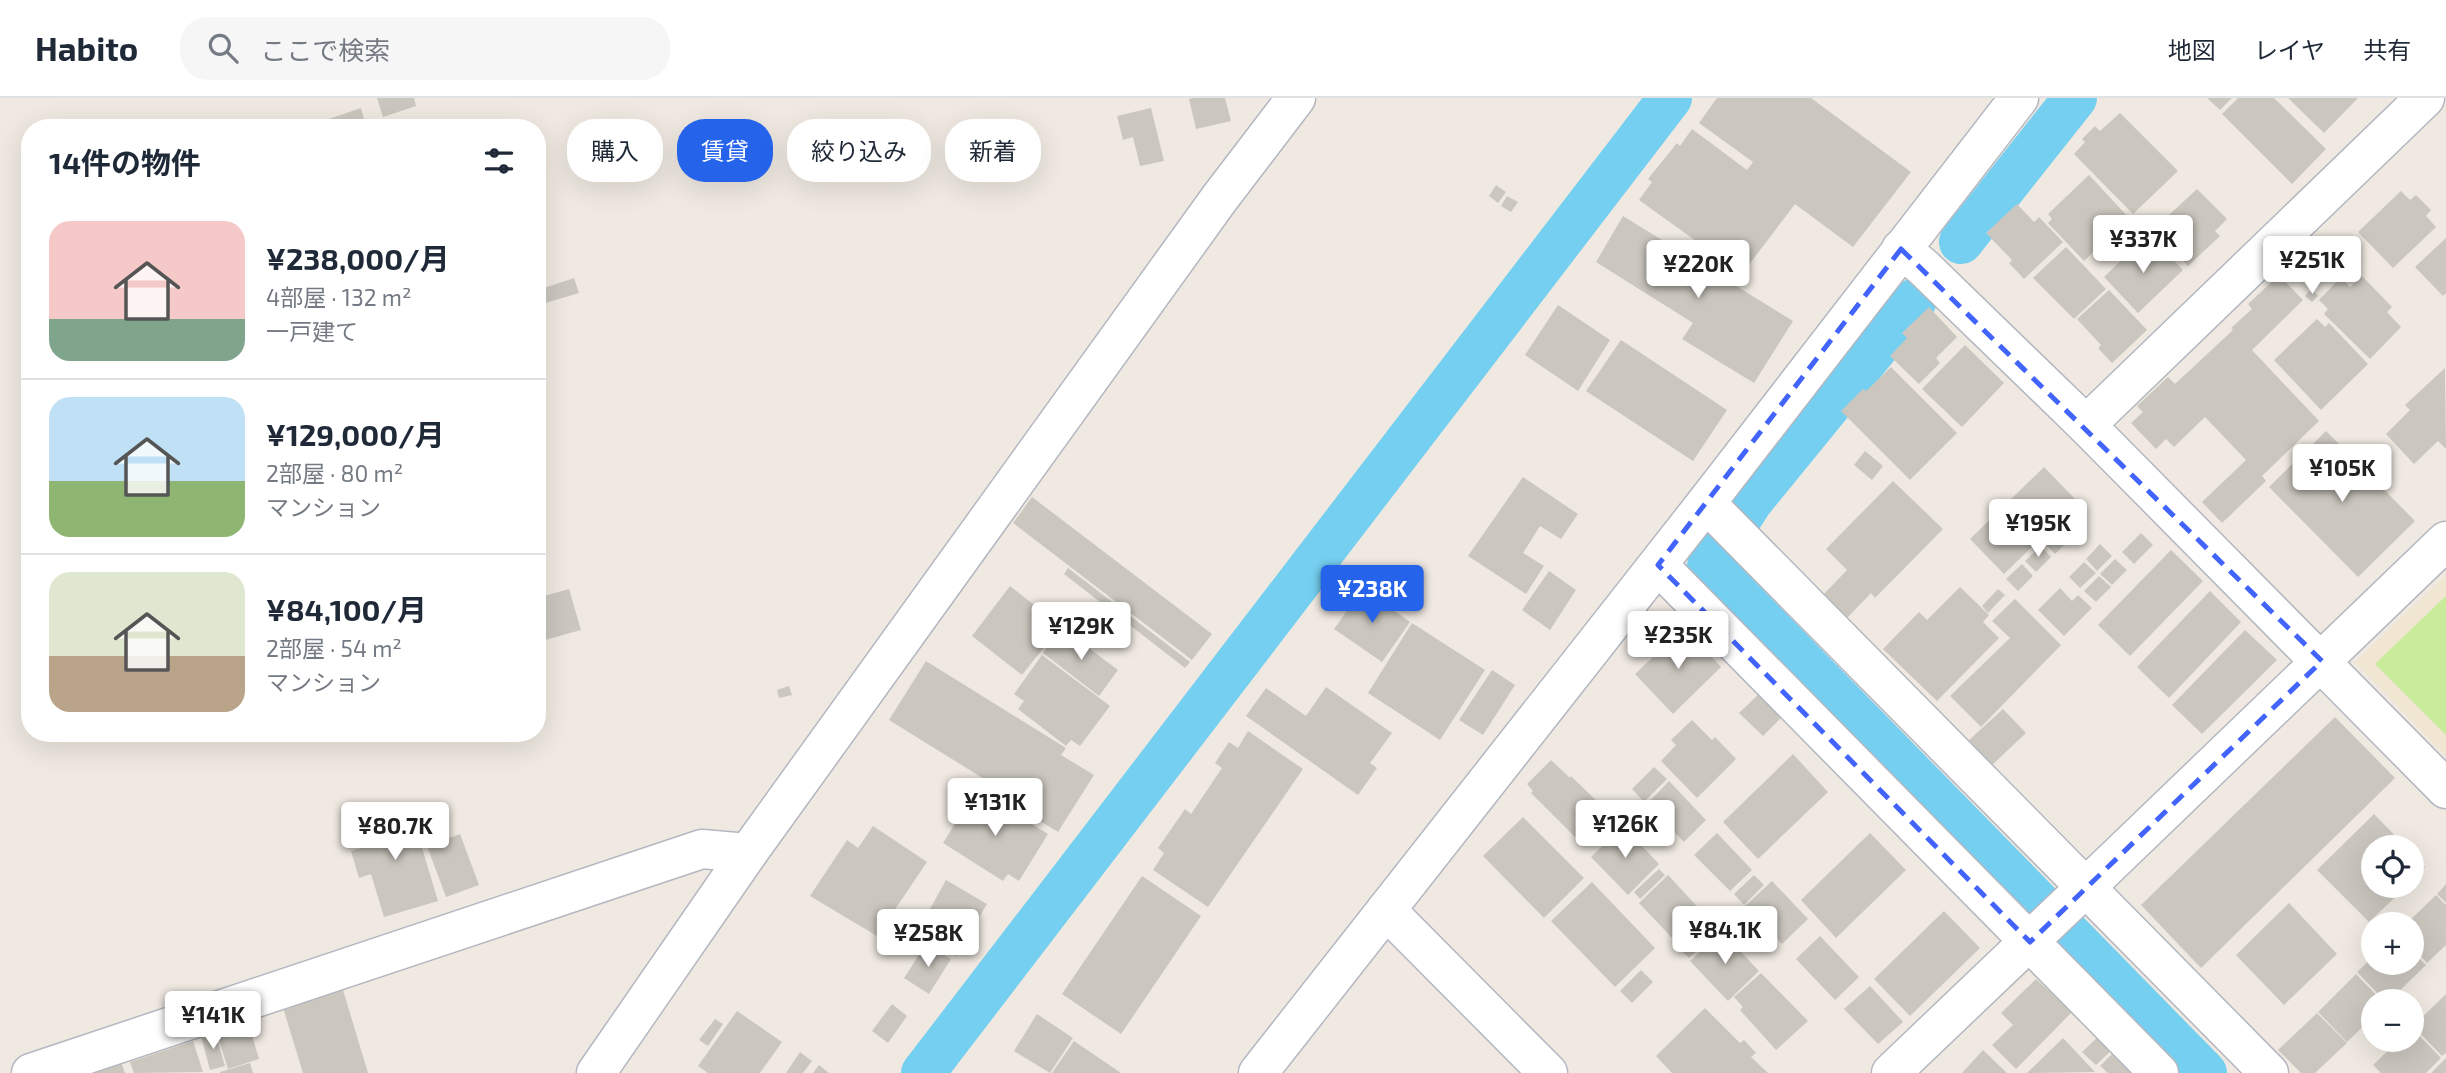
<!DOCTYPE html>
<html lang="ja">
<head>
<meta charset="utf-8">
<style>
  body { margin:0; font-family:"Exo 2","Noto Sans JP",sans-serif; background:#f6f6f7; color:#1f2937; height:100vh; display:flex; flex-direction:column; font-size:26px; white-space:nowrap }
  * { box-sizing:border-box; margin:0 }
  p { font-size:23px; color:#747a83 }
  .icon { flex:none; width:38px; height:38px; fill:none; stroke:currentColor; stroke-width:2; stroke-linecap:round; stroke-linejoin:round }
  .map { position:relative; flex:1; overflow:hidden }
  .sheet { position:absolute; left:21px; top:21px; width:525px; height:623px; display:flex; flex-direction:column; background:#fff; border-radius:28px; box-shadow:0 7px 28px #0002 }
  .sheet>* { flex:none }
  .top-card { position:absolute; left:567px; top:21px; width:665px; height:63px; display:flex; gap:14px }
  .tools { position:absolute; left:2361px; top:737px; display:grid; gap:14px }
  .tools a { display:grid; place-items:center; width:63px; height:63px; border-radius:50%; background:#fff; box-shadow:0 7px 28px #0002; font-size:35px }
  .price { position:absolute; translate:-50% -60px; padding:0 16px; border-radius:7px; background:#fff; color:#222; font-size:23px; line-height:46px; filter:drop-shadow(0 2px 4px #0008) }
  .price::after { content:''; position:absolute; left:50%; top:42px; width:21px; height:16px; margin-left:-10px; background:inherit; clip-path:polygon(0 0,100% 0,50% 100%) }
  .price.selected { background:#2563eb; color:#fff }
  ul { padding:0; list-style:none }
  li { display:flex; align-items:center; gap:21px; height:175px; padding:0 28px }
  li+li { border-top:2px solid #e0e1e3 }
  li span { display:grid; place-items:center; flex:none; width:196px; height:140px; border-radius:21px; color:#555 }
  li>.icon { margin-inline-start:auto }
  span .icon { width:84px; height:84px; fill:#fffc; stroke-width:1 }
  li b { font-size:30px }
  h2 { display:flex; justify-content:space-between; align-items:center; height:84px; padding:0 28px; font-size:30px }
  .tag { padding:0 24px; border-radius:28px; background:#fff; box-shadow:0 7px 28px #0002; font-size:24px; line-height:63px }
  .tag.selected { background:#2563eb; color:#fff }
  header { display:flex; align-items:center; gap:42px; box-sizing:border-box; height:98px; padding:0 35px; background:#fff; border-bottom:2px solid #e0e1e3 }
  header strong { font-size:33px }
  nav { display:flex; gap:38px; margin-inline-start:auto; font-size:24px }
  .search { width:490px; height:63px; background:#f6f6f7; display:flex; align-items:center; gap:18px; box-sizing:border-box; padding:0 24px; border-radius:28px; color:#747a83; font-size:26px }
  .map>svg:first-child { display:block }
  .education { fill:#f0e6d1 }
  .pitch { fill:#c9ec9a }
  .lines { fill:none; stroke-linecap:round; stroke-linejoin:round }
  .canal { stroke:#75cff0; stroke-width:44 }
  .building { fill:#cbc7bf }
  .minor-casing { stroke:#b4b7c1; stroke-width:41 }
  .tertiary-casing { stroke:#b4b7c1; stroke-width:41 }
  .minor { stroke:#fff; stroke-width:38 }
  .tertiary { stroke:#fff; stroke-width:38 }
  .marked { fill:none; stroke:#4264fb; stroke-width:5; stroke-dasharray:14 9; stroke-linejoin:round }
</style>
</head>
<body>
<header>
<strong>Habito</strong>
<div class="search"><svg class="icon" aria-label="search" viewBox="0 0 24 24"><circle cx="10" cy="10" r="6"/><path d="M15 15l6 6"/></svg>ここで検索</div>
<nav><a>地図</a><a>レイヤ</a><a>共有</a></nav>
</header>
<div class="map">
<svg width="2446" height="975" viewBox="0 0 2446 975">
  <rect width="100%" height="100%" fill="#efe9e1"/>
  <polygon class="education" points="2446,477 2446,658 2355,564"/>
  <polygon class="pitch" points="2446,498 2446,637 2375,566"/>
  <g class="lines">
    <g class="canal">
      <polyline points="1961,144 2075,0"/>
      <polyline points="1915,202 1751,403 1709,468 2205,975"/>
      <polyline points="923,975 1670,0"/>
    </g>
  </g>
  <g class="building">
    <polygon points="377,0 414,0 416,8 383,19"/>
    <polygon points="1194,0 1225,0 1231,23 1196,31 1189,1"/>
    <polygon points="1717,0 1811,0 1911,74 1853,149 1795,106 1742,176 1639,102 1652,84 1648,81 1677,45 1680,48 1692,31 1747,72 1753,64 1699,25"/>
    <polygon points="2207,0 2232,0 2220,12"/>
    <polygon points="2238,0 2274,0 2326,51 2292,86 2222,16"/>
    <polygon points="2288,0 2358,0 2324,35"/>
    <polygon points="361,10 365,25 349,30 328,30 326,22"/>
    <polygon points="1151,10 1164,63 1140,68 1133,39 1123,42 1117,18"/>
    <polygon points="2120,15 2178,73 2133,116 2074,56 2085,44 2082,41 2095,28 2100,33"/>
    <polygon points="2089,77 2129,120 2084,163 2048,125 2052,121 2048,116"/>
    <polygon points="1496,87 1506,94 1498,105 1489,98"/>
    <polygon points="2197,91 2227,121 2215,133 2220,138 2188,168 2153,132"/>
    <polygon points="2401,93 2410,102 2416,97 2431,112 2426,118 2436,129 2393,170 2358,134"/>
    <polygon points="1507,98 1518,104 1511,114 1501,108"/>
    <polygon points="2017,106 2034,124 2039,119 2063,144 2024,181 2009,165 2012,162 1986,135"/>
    <polygon points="1623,118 1793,223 1754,285 1682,241 1693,225 1596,164"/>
    <polygon points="2152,140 2183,172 2138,215 2104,179 2136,148 2139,153"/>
    <polygon points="2446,140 2446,195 2443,198 2415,169"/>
    <polygon points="2066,149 2106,191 2074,221 2033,180"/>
    <polygon points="2279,177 2303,202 2252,252 2319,323 2262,378 2266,383 2222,425 2202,404 2246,362 2205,319 2174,349 2166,341 2156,351 2131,325 2143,314 2137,308 2168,279 2175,286 2233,232 2231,230 2252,211 2248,206"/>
    <polygon points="2362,178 2392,209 2387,214 2401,229 2370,261 2324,216 2328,211 2319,202 2341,179 2350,189"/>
    <polygon points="574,180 579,195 542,206 538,192"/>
    <polygon points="2312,191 2318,198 2312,204 2305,198"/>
    <polygon points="2109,192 2147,232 2112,265 2098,250 2101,247 2077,221"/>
    <polygon points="1558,207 1610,242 1578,293 1525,257"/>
    <polygon points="1929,209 1957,239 1936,260 1940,265 1919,286 1890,258 1907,240 1902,235"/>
    <polygon points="2317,221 2325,229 2329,225 2368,266 2321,312 2274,262"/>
    <polygon points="1621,242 1727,312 1693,363 1586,293"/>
    <polygon points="1965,247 2004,285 1962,329 1922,291"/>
    <polygon points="1891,269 1957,335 1910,382 1841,313 1863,291 1866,293"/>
    <polygon points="2445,270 2446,351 2438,343 2414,366 2386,336 2410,312 2405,307"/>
    <polygon points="2326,333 2415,423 2358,479 2269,389"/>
    <polygon points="1865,353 1883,368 1872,382 1854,367"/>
    <polygon points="2044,369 2078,404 2004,476 1970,441"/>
    <polygon points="1523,379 1578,416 1561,441 1540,428 1523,455 1544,468 1526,496 1468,458"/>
    <polygon points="1893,383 1943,431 1875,500 1871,495 1847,520 1823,497 1847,472 1826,451"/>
    <polygon points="1032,399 1212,536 1192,562 1013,425"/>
    <polygon points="2058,430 2070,441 2055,456 2044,444"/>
    <polygon points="2141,435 2153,447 2134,466 2122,454"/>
    <polygon points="2100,446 2112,458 2097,473 2086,461"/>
    <polygon points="2041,448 2051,459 2036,474 2025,463"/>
    <polygon points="2171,452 2203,483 2130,558 2098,527"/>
    <polygon points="2115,461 2127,472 2112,487 2100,476"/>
    <polygon points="2084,464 2096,475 2080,490 2069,479"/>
    <polygon points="2022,466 2033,478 2018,493 2006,481"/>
    <polygon points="1068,470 1190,564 1185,570 1064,476"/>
    <polygon points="1549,473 1576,492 1550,532 1522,512"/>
    <polygon points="1347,474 1363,484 1352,503 1335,492"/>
    <polygon points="2099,478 2111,489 2096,504 2084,493"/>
    <polygon points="1010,488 1061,528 1022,577 972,538"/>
    <polygon points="1960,489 1989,517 1983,524 1999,540 1937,603 1883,551 1919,514 1927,522"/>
    <polygon points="1363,490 1410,524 1382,564 1334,531"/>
    <polygon points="2060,490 2072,503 2078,497 2092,510 2064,538 2038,512"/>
    <polygon points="569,491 581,532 545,542 537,513 537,500"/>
    <polygon points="1998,491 2005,497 1988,515 1982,508"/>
    <polygon points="2210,493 2241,524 2169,600 2137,569"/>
    <polygon points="2015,501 2061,547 1981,629 1950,598 2010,540 1992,523"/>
    <polygon points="1412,525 1485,572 1440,642 1368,595"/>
    <polygon points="1062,530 1118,572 1099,598 1043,555"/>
    <polygon points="1684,530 1721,569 1673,616 1635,576"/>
    <polygon points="2245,532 2277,562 2202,636 2172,607"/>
    <polygon points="1042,557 1110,608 1080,648 1071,642 1066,648 1018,611 1024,603 1014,596"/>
    <polygon points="926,563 1066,650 1061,657 1094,677 1058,734 1022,712 1026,707 889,622"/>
    <polygon points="1492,572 1515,587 1483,637 1459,622"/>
    <polygon points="789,588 792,597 779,600 777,592"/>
    <polygon points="1326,589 1392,635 1370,665 1377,670 1358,697 1246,618 1266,590 1306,618"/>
    <polygon points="1762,593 1785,616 1763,638 1739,615"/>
    <polygon points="2003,611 2026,635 1992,667 1969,642"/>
    <polygon points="2335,619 2395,680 2201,870 2141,807"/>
    <polygon points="1692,622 1712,642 1715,639 1736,661 1697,700 1661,663 1676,647 1671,642"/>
    <polygon points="1248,633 1303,671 1208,809 1153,772 1164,755 1158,750 1185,711 1191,716 1222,670 1215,665 1229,644 1238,650"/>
    <polygon points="1793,656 1828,694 1758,761 1723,724"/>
    <polygon points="1551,662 1570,680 1571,678 1612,718 1583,747 1531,695 1533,693 1527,686"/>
    <polygon points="1654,669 1667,681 1644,704 1632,691"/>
    <polygon points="1669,683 1706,722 1684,744 1647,706"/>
    <polygon points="976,692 1048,736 1019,783 1008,776 1003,783 943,745"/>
    <polygon points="410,710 438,803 384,819 371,776 359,780 351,753 361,750 354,727"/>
    <polygon points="2374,716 2406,749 2373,749 2373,788 2407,788 2369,824 2317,772"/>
    <polygon points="1523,719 1584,780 1544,820 1483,758"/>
    <polygon points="873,728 927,764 877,838 810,798 847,742 858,750"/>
    <polygon points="1623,728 1659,766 1628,797 1591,759"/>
    <polygon points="1717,735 1752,772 1730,793 1694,757"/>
    <polygon points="1870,735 1906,772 1836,840 1801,802"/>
    <polygon points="460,736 479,787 446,799 427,748"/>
    <polygon points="2412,755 2425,769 2412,783"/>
    <polygon points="1659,771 1665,777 1640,801 1634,794"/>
    <polygon points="1668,777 1704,816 1676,844 1639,805"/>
    <polygon points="1754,777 1764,787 1744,807 1734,796"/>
    <polygon points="1142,778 1201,818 1121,936 1062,896"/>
    <polygon points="946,782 987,806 956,858 923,839 930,826 924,822"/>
    <polygon points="1772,783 1808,821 1782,846 1745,808"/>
    <polygon points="1592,784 1655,850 1615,889 1551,823"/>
    <polygon points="2446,786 2446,805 2437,796"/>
    <polygon points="2436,797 2446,807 2446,847 2427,865 2412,849 2412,826 2406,826"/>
    <polygon points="2289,805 2337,856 2284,907 2236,857"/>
    <polygon points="1944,813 1980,850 1910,918 1874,881"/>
    <polygon points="1709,822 1719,832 1689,860 1679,850"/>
    <polygon points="1722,834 1759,873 1728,903 1690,863"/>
    <polygon points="1820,838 1859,879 1835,902 1796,861"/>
    <polygon points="926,846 951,861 929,896 904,880"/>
    <polygon points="2412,853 2426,867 2389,903 2385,903 2357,874 2373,859 2373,864 2412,864"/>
    <polygon points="1641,872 1653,884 1632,905 1620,893"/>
    <polygon points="1761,875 1808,923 1776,952 1740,912 1743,909 1734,899"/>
    <polygon points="2356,876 2382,903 2373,903 2373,919 2347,944 2318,914"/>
    <polygon points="2036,881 2072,914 2016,971 1992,947 2013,927 2001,915"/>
    <polygon points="340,882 368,975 303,975 280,900"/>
    <polygon points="1870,888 1903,924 1878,946 1844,911"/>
    <polygon points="2446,896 2446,955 2442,958 2413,928"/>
    <polygon points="892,906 907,918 888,945 872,933"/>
    <polygon points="1705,910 1740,945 1744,942 1756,955 1751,959 1768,975 1672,975 1656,958"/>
    <polygon points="737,913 782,944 760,975 708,975 698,968"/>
    <polygon points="2317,915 2347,945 2315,975 2301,975 2278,952"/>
    <polygon points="1037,916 1073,940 1050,975 1014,953"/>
    <polygon points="246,917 259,961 228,971 214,926"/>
    <polygon points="715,921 723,926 708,948 699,942"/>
    <polygon points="2412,930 2441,960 2426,975 2381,975 2373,967 2399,942 2412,942"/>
    <polygon points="215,934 225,968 210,972 201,938"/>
    <polygon points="2101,936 2114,950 2096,967 2082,954"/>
    <polygon points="2063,940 2095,974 2027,975"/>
    <polygon points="193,943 203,974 134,975 130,964"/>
    <polygon points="1074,943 1121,975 1052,975"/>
    <polygon points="1983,952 2007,975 1962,975"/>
    <polygon points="2116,952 2139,975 2108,975 2100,968"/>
    <polygon points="800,954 812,963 803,975 786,975"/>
    <polygon points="2446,960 2446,975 2431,975"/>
    <polygon points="121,964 125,975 91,975"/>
    <polygon points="250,965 253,975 220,975 220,974"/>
    <polygon points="819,967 829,975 813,975"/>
  </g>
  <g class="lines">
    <g class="minor-casing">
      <g id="minor">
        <polyline points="1901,151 1923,169 2086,327 2446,691"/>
        <polyline points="2086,327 2425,0"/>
        <polyline points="1706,405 2269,975"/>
        <polyline points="1658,467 2159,975"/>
        <polyline points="1386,812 1548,975"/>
        <polyline points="31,975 702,751 748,755"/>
        <polyline points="1891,975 2086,789"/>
      </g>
    </g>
    <g class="tertiary-casing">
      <g id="tertiary">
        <polyline points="2086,789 2446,443"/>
        <polyline points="596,975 748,755 1219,101 1296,0"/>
        <polyline points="1258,975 1706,405 2019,0"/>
      </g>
    </g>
    <use href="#minor" class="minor"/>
    <use href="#tertiary" class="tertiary"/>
  </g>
  <path class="marked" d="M1901,151L2322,563L2030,844L1658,467Z"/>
</svg>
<div class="tools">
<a><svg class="icon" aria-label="locate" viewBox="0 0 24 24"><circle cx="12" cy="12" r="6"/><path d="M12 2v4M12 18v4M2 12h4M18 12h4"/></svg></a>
<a>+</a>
<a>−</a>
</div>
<b class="price" style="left:2143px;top:177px">¥337K</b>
<b class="price" style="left:2312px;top:198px">¥251K</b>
<b class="price" style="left:1698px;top:202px">¥220K</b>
<b class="price" style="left:2342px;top:406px">¥105K</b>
<b class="price" style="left:2038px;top:461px">¥195K</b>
<b class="price selected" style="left:1372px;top:527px">¥238K</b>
<b class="price" style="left:1081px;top:564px">¥129K</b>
<b class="price" style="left:1678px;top:573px">¥235K</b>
<b class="price" style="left:995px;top:740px">¥131K</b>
<b class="price" style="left:1625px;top:762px">¥126K</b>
<b class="price" style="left:395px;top:764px">¥80.7K</b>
<b class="price" style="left:1725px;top:868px">¥84.1K</b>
<b class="price" style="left:928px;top:871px">¥258K</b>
<b class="price" style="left:213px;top:953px">¥141K</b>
<div class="top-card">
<a class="tag">購入</a>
<a class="tag selected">賃貸</a>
<a class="tag">絞り込み</a>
<a class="tag">新着</a>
</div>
<section class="sheet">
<h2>14件の物件<svg class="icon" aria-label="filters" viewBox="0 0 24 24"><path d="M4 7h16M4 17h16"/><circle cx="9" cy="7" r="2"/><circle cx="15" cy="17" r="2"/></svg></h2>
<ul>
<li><span style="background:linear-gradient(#f6c9c9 70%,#7fa58c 0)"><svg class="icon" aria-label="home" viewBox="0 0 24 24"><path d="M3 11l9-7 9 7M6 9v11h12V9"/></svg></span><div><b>¥238,000/月</b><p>4部屋 · 132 m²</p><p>一戸建て</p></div></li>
<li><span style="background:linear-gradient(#bfe0f5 60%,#8fb573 0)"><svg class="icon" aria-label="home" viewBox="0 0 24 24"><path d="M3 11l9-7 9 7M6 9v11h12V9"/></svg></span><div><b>¥129,000/月</b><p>2部屋 · 80 m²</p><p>マンション</p></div></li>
<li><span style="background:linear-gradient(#dfe7d0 60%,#b9a48a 0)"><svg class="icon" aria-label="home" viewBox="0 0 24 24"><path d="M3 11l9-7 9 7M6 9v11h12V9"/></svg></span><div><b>¥84,100/月</b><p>2部屋 · 54 m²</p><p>マンション</p></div></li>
</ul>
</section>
</div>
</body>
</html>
